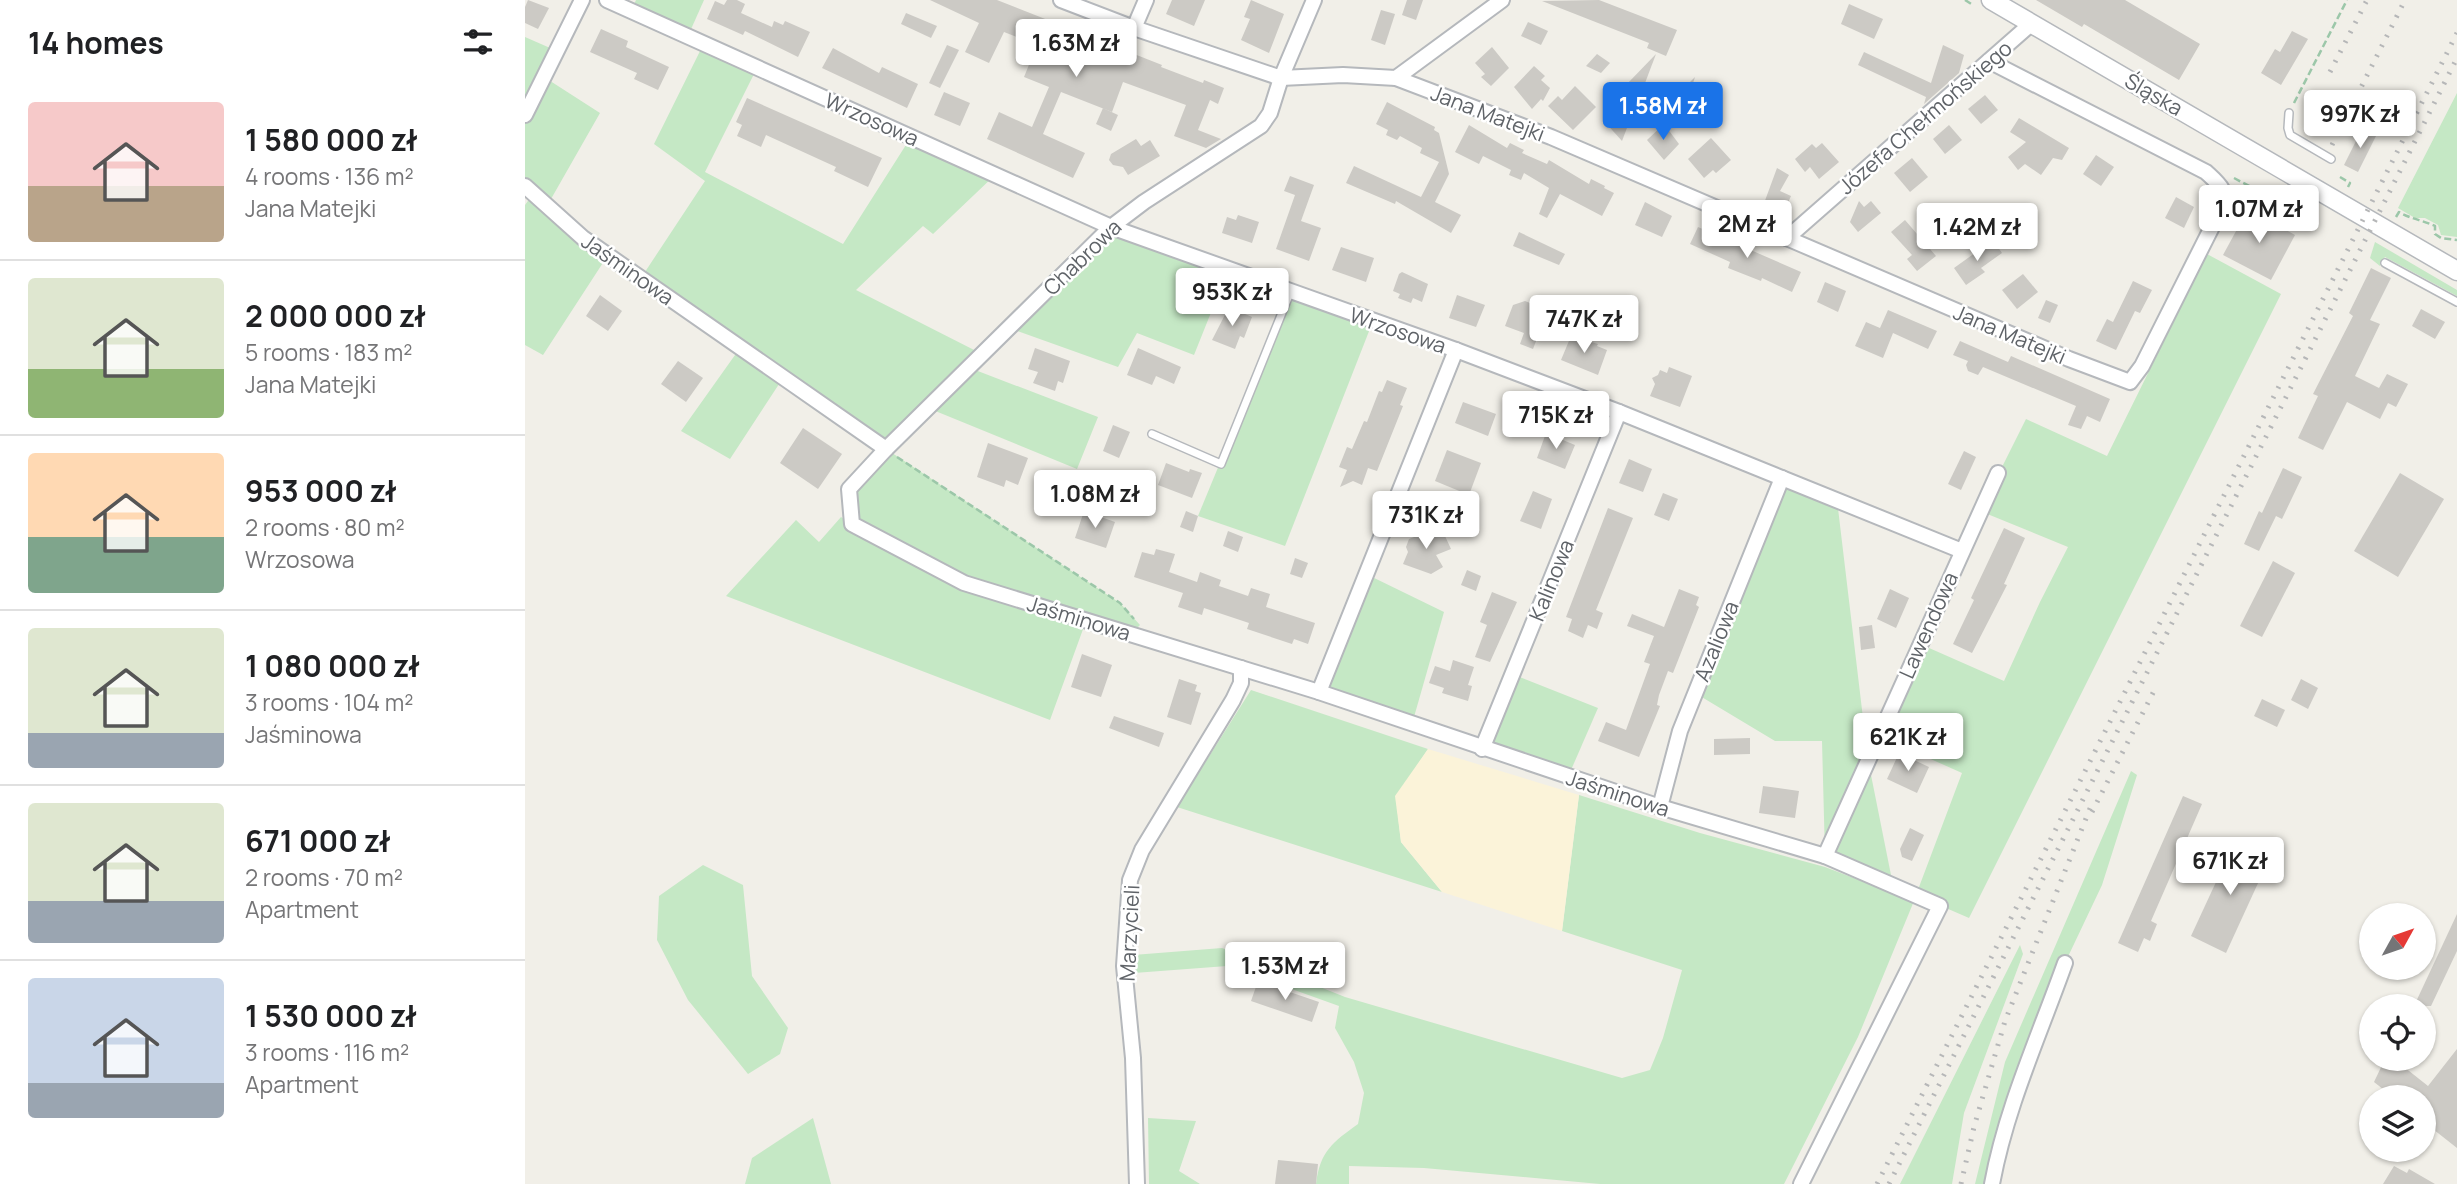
<!DOCTYPE html>
<html lang="en">
<head>
<meta charset="utf-8">
<style>
  body { margin:0; font-family:Manrope,sans-serif; background:#f2f2f2; color:#202124; height:100vh; display:flex; flex-direction:column; font-size:26px; white-space:nowrap }
  * { box-sizing:border-box; margin:0 }
  p { font-size:23px; color:#757577 }
  .icon { flex:none; width:38px; height:38px; fill:none; stroke:currentColor; stroke-width:2; stroke-linecap:round; stroke-linejoin:round }
  .map { position:relative; flex:1; overflow:hidden }
  .sheet { display:flex; flex-direction:column; background:#fff; width:525px }
  .sheet>* { flex:none }
  .needle { width:46px; rotate:50deg }
  .controls { position:absolute; left:1834px; top:903px; display:grid; gap:14px }
  .controls a { display:grid; place-items:center; width:77px; height:77px; border-radius:50%; background:#fff; box-shadow:0 2px 5px #0004; font-size:35px }
  .price { position:absolute; translate:-50% -60px; padding:0 16px; border-radius:7px; background:#fff; color:#222; font-size:23px; line-height:46px; filter:drop-shadow(0 2px 4px #0008) }
  .price::after { content:''; position:absolute; left:50%; top:42px; width:21px; height:16px; margin-left:-10px; background:inherit; clip-path:polygon(0 0,100% 0,50% 100%) }
  .price.active { background:#1a73e8; color:#fff }
  ul { padding:0; list-style:none }
  li { display:flex; align-items:center; gap:21px; height:175px; padding:0 28px }
  li+li { border-top:2px solid #e0e0e0 }
  li span { display:grid; place-items:center; flex:none; width:196px; height:140px; border-radius:7px; color:#555 }
  li>.icon { margin-inline-start:auto }
  span .icon { width:84px; height:84px; fill:#fffc; stroke-width:1 }
  li b { font-size:30px }
  h2 { display:flex; justify-content:space-between; align-items:center; height:84px; padding:0 28px; font-size:30px }
  main { display:flex; flex:1; min-height:0 }
  .map>svg:first-child { display:block }
  .green { fill:#c5e8c5 }
  .sand { fill:#fbf3d9 }
  .building { fill:#cccac5 }
  .lines { fill:none; stroke-linecap:round; stroke-linejoin:round }
  .service-casing { stroke:#b5b8bc; stroke-width:10 }
  .minor-casing { stroke:#b5b8bc; stroke-width:18 }
  .tertiary-casing { stroke:#b5b8bc; stroke-width:21 }
  .path { stroke:#9cc7a9; stroke-width:2.5; stroke-dasharray:7 3.5; stroke-linecap:butt }
  .service { stroke:#fff; stroke-width:7 }
  .minor { stroke:#fff; stroke-width:14 }
  .tertiary { stroke:#fff; stroke-width:18 }
  .rail { stroke:#b6b7b8; stroke-width:5; stroke-dasharray:2 9; stroke-linecap:butt }
  .labels { text-anchor:middle; dominant-baseline:central; stroke-width:5; stroke-linejoin:round; paint-order:stroke }
  .street-label { font-size:21px; fill:#5f6368; stroke:#fff }
</style>
</head>
<body>
<main>
<section class="sheet">
<h2>14 homes<svg class="icon" aria-label="filters" viewBox="0 0 24 24"><path d="M4 7h16M4 17h16"/><circle cx="9" cy="7" r="2"/><circle cx="15" cy="17" r="2"/></svg></h2>
<ul>
<li><span style="background:linear-gradient(#f6c9c9 60%,#b9a48a 0)"><svg class="icon" aria-label="home" viewBox="0 0 24 24"><path d="M3 11l9-7 9 7M6 9v11h12V9"/></svg></span><div><b>1 580 000 zł</b><p>4 rooms · 136 m²</p><p>Jana Matejki</p></div></li>
<li><span style="background:linear-gradient(#dfe7d0 65%,#8fb573 0)"><svg class="icon" aria-label="home" viewBox="0 0 24 24"><path d="M3 11l9-7 9 7M6 9v11h12V9"/></svg></span><div><b>2 000 000 zł</b><p>5 rooms · 183 m²</p><p>Jana Matejki</p></div></li>
<li><span style="background:linear-gradient(#ffd9b3 60%,#7fa58c 0)"><svg class="icon" aria-label="home" viewBox="0 0 24 24"><path d="M3 11l9-7 9 7M6 9v11h12V9"/></svg></span><div><b>953 000 zł</b><p>2 rooms · 80 m²</p><p>Wrzosowa</p></div></li>
<li><span style="background:linear-gradient(#dfe7d0 75%,#9aa5b1 0)"><svg class="icon" aria-label="home" viewBox="0 0 24 24"><path d="M3 11l9-7 9 7M6 9v11h12V9"/></svg></span><div><b>1 080 000 zł</b><p>3 rooms · 104 m²</p><p>Jaśminowa</p></div></li>
<li><span style="background:linear-gradient(#dfe7d0 70%,#9aa5b1 0)"><svg class="icon" aria-label="home" viewBox="0 0 24 24"><path d="M3 11l9-7 9 7M6 9v11h12V9"/></svg></span><div><b>671 000 zł</b><p>2 rooms · 70 m²</p><p>Apartment</p></div></li>
<li><span style="background:linear-gradient(#c9d6e8 75%,#9aa5b1 0)"><svg class="icon" aria-label="home" viewBox="0 0 24 24"><path d="M3 11l9-7 9 7M6 9v11h12V9"/></svg></span><div><b>1 530 000 zł</b><p>3 rooms · 116 m²</p><p>Apartment</p></div></li>
</ul>
</section>
<div class="map">
<svg width="1932" height="1184" viewBox="0 0 1932 1184">
  <rect width="100%" height="100%" fill="#f1efe8"/>
  <g class="green">
    <polygon points="111,0 179,0 163,36 106,11"/>
    <polygon points="0,37 32,51 19,77 75,113 22,206 83,255 18,355 0,345 0,205 8,194 0,186"/>
    <polygon points="179,43 232,68 180,172 318,244 386,137 470,175 408,234 398,226 331,290 457,354 445,368 573,417 552,469 403,408 361,449 595,603 615,625 606,634 561,621 525,720 201,596 271,520 294,542 316,517 326,524 324,489 361,449 258,378 205,459 156,431 215,348 116,278 180,181 129,144"/>
    <polygon points="1932,93 1932,237 1916,235 1913,225 1900,218 1890,218 1873,208"/>
    <polygon points="586,227 703,270 669,355 612,333 593,367 484,328"/>
    <polygon points="1850,242 1932,290 1932,296 1860,257 1855,266 1845,258"/>
    <polygon points="1682,254 1756,294 1444,918 1391,895 1437,773 1354,736 1395,644 1479,681 1515,602 1543,547 1455,511 1501,419 1582,456"/>
    <polygon points="765,293 848,321 760,546 673,516"/>
    <polygon points="1257,478 1312,500 1343,760 1368,885 1300,856 1297,741 1250,741 1170,693"/>
    <polygon points="841,574 919,612 887,724 794,692"/>
    <polygon points="987,674 1073,708 1043,777 957,749"/>
    <polygon points="726,690 903,749 871,797 876,842 917,892 652,807"/>
    <polygon points="1606,771 1612,775 1577,885 1540,963 1467,1184 1450,1184 1480,1062"/>
    <path d="M1054,795L1175,833L1300,867L1389,901L1333,1037L1259,1184H1075L899,1168L824,1166V1184H791C795,1151 808,1142 833,1124L839,1093L829,1062L810,1028L814,1006L702,966L609,973L608,955L697,948L820,997L1097,1078L1125,1070L1138,1038L1157,970L1037,931Z"/>
    <polygon points="178,865 218,885 227,976 263,1028 255,1054 223,1074 163,1000 132,940 134,896"/>
    <polygon points="1495,945 1498,954 1439,1113 1427,1184 1375,1184"/>
    <polygon points="288,1118 306,1184 220,1184 227,1158"/>
    <polygon points="623,1118 671,1121 654,1171 675,1184 624,1184"/>
  </g>
  <polygon class="sand" points="903,749 1054,795 1037,931 917,892 876,842 870,796"/>
  <g class="building">
    <polygon points="3,0 24,8 13,29 0,23 0,7"/>
    <polygon points="202,0 212,0 220,4 216,13 247,27 249,21 258,25 260,21 285,32 273,57 220,31 218,35 182,19 190,1 199,5"/>
    <polygon points="405,0 472,0 637,65 636,67 678,83 679,80 699,88 693,104 685,100 673,130 696,139 681,148 649,136 661,105 598,82 587,112 536,92 518,134 560,153 548,178 462,139 474,112 507,127 524,87 499,77 512,45 479,32 464,63 440,52 454,23"/>
    <polygon points="647,0 680,0 669,26 641,14"/>
    <polygon points="726,0 759,14 744,53 716,40 725,19 719,17"/>
    <polygon points="882,0 898,0 891,20 877,15"/>
    <polygon points="1074,0 1152,30 1141,56 1122,48 1124,43 1017,1"/>
    <polygon points="1511,0 1600,0 1675,44 1654,80 1559,24 1557,27"/>
    <polygon points="1324,4 1358,19 1349,39 1316,24"/>
    <polygon points="856,10 870,14 860,45 846,40"/>
    <polygon points="381,13 412,26 406,38 376,24"/>
    <polygon points="1003,22 1023,31 1016,45 996,36"/>
    <polygon points="76,29 103,41 101,47 144,67 133,90 109,79 112,73 65,52"/>
    <polygon points="1767,31 1783,39 1756,85 1736,73 1750,49 1755,52"/>
    <polygon points="422,45 434,50 415,88 404,83"/>
    <polygon points="1418,45 1439,55 1434,73 1399,104 1401,97 1333,65 1339,52 1406,83"/>
    <polygon points="967,47 984,68 966,86 956,77 960,74 950,63"/>
    <polygon points="308,48 354,73 357,67 393,84 382,108 297,68"/>
    <polygon points="1072,54 1085,63 1076,73 1061,66"/>
    <polygon points="1131,54 1117,91 1102,84"/>
    <polygon points="1009,66 1020,76 1016,80 1025,88 1018,101 1016,99 1007,109 989,87"/>
    <polygon points="1170,77 1160,108 1144,104 1151,96"/>
    <polygon points="1050,86 1071,107 1048,130 1023,106 1033,96 1037,100"/>
    <polygon points="419,92 445,103 435,126 409,115"/>
    <polygon points="1460,95 1473,110 1456,124 1443,109"/>
    <polygon points="222,98 357,158 343,187 309,171 311,167 241,135 236,147 212,136 217,125 211,122"/>
    <polygon points="862,102 910,127 909,130 914,133 924,174 910,202 936,215 926,233 871,201 870,204 821,183 829,166 896,197 914,162 895,153 897,148 875,136 872,140 861,135 863,130 851,124"/>
    <polygon points="1096,105 1105,115 1103,117 1105,120 1097,141 1079,121"/>
    <polygon points="578,108 593,115 586,131 571,124"/>
    <polygon points="1494,118 1544,148 1537,160 1528,158 1516,175 1500,164 1493,170 1483,157 1501,142 1485,132"/>
    <polygon points="1139,124 1154,144 1139,160 1122,140"/>
    <polygon points="944,125 982,148 985,143 999,150 997,153 1022,164 1024,160 1064,184 1066,179 1080,186 1079,188 1089,193 1077,216 1035,194 1022,218 1014,214 1024,188 999,173 996,180 984,175 986,170 958,156 954,164 930,152"/>
    <polygon points="1424,125 1437,140 1420,154 1408,139"/>
    <polygon points="1837,129 1851,136 1833,172 1819,165"/>
    <polygon points="1186,138 1206,160 1191,173 1188,170 1179,178 1163,159"/>
    <polygon points="611,139 616,146 625,140 635,156 603,175 598,167 588,165 584,160 586,154"/>
    <polygon points="1297,143 1314,162 1294,179 1285,167 1280,172 1270,159 1287,144 1291,148"/>
    <polygon points="1571,155 1589,167 1576,186 1558,174"/>
    <polygon points="1387,158 1403,177 1385,192 1369,173"/>
    <polygon points="1252,168 1264,175 1255,191 1266,196 1258,214 1238,206"/>
    <polygon points="765,176 789,185 776,221 796,228 784,261 751,249 770,195 759,191"/>
    <polygon points="1651,197 1669,207 1659,228 1640,218"/>
    <polygon points="1334,201 1339,207 1346,201 1356,213 1333,232 1325,222"/>
    <polygon points="1120,202 1147,216 1137,237 1110,225"/>
    <polygon points="1723,209 1770,235 1746,280 1698,255"/>
    <polygon points="713,215 734,222 727,243 697,233 702,217 711,220"/>
    <polygon points="1380,220 1411,256 1392,271 1382,259 1387,255 1366,232"/>
    <polygon points="1173,227 1276,272 1267,292 1237,278 1236,281 1203,268 1205,262 1165,244"/>
    <polygon points="994,232 1040,254 1034,265 988,246"/>
    <polygon points="1468,240 1477,253 1456,268 1460,272 1441,285 1429,268"/>
    <polygon points="816,247 849,258 841,282 807,270"/>
    <polygon points="1846,268 1866,278 1845,320 1855,324 1830,376 1854,388 1862,374 1883,384 1871,407 1863,403 1855,419 1822,402 1798,450 1773,438 1793,396 1788,394 1828,316 1824,313"/>
    <polygon points="877,272 903,284 897,302 888,298 886,303 873,298 875,294 868,291 874,274"/>
    <polygon points="1498,274 1513,292 1492,309 1477,290"/>
    <polygon points="1608,281 1627,290 1615,313 1610,311 1591,350 1571,341 1582,319 1588,322"/>
    <polygon points="1300,282 1321,291 1313,312 1292,302"/>
    <polygon points="75,295 97,311 83,331 61,316"/>
    <polygon points="932,295 960,305 951,327 924,318"/>
    <polygon points="1521,300 1533,305 1525,323 1513,318"/>
    <polygon points="1000,301 1023,310 1008,349 995,344 999,333 980,326 988,305"/>
    <polygon points="704,307 727,317 719,338 715,336 710,349 687,340"/>
    <polygon points="1896,309 1920,322 1910,339 1887,326"/>
    <polygon points="1363,310 1412,331 1403,349 1368,333 1358,358 1330,346 1341,322 1355,328"/>
    <polygon points="1046,336 1073,344 1072,346 1082,350 1073,375 1036,360"/>
    <polygon points="1435,341 1483,362 1486,356 1585,399 1575,422 1562,416 1556,429 1543,425 1551,406 1458,367 1453,375 1443,371 1441,365 1443,361 1428,355"/>
    <polygon points="510,348 545,361 538,383 533,381 530,391 508,383 513,372 503,369"/>
    <polygon points="613,348 656,367 649,384 631,376 627,385 602,375"/>
    <polygon points="153,361 178,378 161,402 136,384"/>
    <polygon points="1144,367 1167,376 1155,407 1125,396 1130,384 1127,378 1133,375 1135,370 1142,373"/>
    <polygon points="862,380 882,388 875,405 878,406 852,471 843,468 837,485 828,481 815,487 822,470 814,467 822,447 827,449 839,421 842,422 854,391 857,392"/>
    <polygon points="938,402 971,414 963,436 930,423"/>
    <polygon points="588,425 605,432 594,458 578,451"/>
    <polygon points="278,428 317,454 293,489 255,463"/>
    <polygon points="1021,433 1050,445 1040,469 1012,458"/>
    <polygon points="463,443 503,458 493,485 481,480 479,487 452,477"/>
    <polygon points="922,450 956,463 944,495 910,481"/>
    <polygon points="1439,451 1451,457 1436,490 1423,484"/>
    <polygon points="1104,459 1127,469 1118,492 1094,483"/>
    <polygon points="641,463 664,472 665,469 677,473 667,498 633,485"/>
    <polygon points="1758,468 1777,477 1757,519 1751,516 1734,551 1719,544 1734,511 1737,513"/>
    <polygon points="1875,473 1919,499 1873,577 1829,551"/>
    <polygon points="1008,491 1027,499 1016,529 995,521"/>
    <polygon points="1138,493 1153,499 1144,521 1129,515"/>
    <polygon points="1083,508 1108,518 1071,610 1078,613 1072,629 1063,625 1058,638 1043,631 1047,619 1041,617"/>
    <polygon points="559,511 590,522 581,548 550,538"/>
    <polygon points="661,511 673,516 668,532 655,527"/>
    <polygon points="893,526 920,536 926,549 911,555 918,567 906,574 878,564 883,552 881,547 884,539 889,537"/>
    <polygon points="1479,528 1500,538 1479,584 1482,585 1447,653 1428,644 1449,600 1446,598"/>
    <polygon points="703,531 718,537 713,552 698,546"/>
    <polygon points="631,549 650,554 644,572 672,582 675,572 696,580 694,586 723,596 726,588 745,594 741,607 790,623 783,644 769,639 767,644 722,629 724,623 679,608 677,615 653,607 658,593 609,577 617,552 629,555"/>
    <polygon points="770,558 783,563 777,578 765,574"/>
    <polygon points="1748,561 1770,573 1737,637 1715,626"/>
    <polygon points="942,570 956,576 951,591 936,585"/>
    <polygon points="1154,589 1174,597 1171,605 1174,607 1148,673 1143,671 1134,695 1132,705 1135,706 1114,757 1073,741 1081,722 1101,730 1125,664 1119,662 1129,636 1102,626 1107,614 1139,627"/>
    <polygon points="1365,589 1384,598 1371,628 1352,619"/>
    <polygon points="967,592 992,602 965,662 950,657 962,625 955,622"/>
    <polygon points="1347,625 1350,648 1336,650 1334,627"/>
    <polygon points="557,654 587,665 576,697 546,687"/>
    <polygon points="928,660 949,667 943,685 947,686 943,701 917,693 919,688 904,683 910,666 925,671"/>
    <polygon points="654,679 672,685 670,691 676,693 666,725 642,717"/>
    <polygon points="1776,679 1793,688 1783,709 1766,700"/>
    <polygon points="1737,699 1760,710 1752,727 1729,716"/>
    <polygon points="589,716 639,733 634,747 584,728"/>
    <polygon points="1225,738 1225,754 1189,755 1189,739"/>
    <polygon points="1374,753 1404,767 1392,793 1362,779"/>
    <polygon points="1238,786 1274,791 1270,818 1234,813"/>
    <polygon points="1658,796 1677,804 1626,921 1632,924 1625,941 1619,938 1613,952 1593,943"/>
    <polygon points="1385,828 1399,835 1387,861 1377,857 1375,849"/>
    <polygon points="1710,841 1745,857 1701,953 1666,936"/>
    <polygon points="1932,914 1932,951 1906,1006 1889,1006"/>
    <polygon points="733,981 794,1002 787,1022 726,1001"/>
    <polygon points="1932,1049 1932,1148 1899,1122 1899,1097 1868,1097 1849,1082 1860,1059 1869,1059 1903,1086"/>
    <polygon points="753,1160 793,1164 791,1184 750,1184"/>
    <polygon points="1869,1166 1882,1173 1884,1169 1910,1184 1858,1184"/>
  </g>
  <g class="lines">
    <g class="service-casing">
      <g id="service">
        <polyline points="1764,113 1763,128 1765,135 1806,159"/>
        <polyline points="1860,263 1932,302"/>
        <polyline points="627,434 696,464 765,293"/>
      </g>
    </g>
    <g class="minor-casing">
      <g id="minor">
        <polyline points="82,0 586,227 931,350 1094,412 1437,551"/>
        <path d="M536,0L609,28L756,78L818,75L871,78L1026,137L1544,359L1605,382L1617,366L1696,209C1705,192 1693,183 1681,172L1464,61"/>
        <polyline points="789,0 756,78 745,113 736,126 619,202 586,227 361,449 324,489 327,524 439,583 794,692 1135,807 1300,856 1415,906 1276,1184"/>
        <polyline points="609,28 621,0"/>
        <polyline points="871,78 977,0"/>
        <polyline points="0,115 57,0"/>
        <polyline points="0,186 58,238 361,449"/>
        <polyline points="1262,238 1507,23"/>
        <polyline points="794,692 931,350"/>
        <polyline points="957,749 1094,412"/>
        <polyline points="1135,807 1155,731 1257,478"/>
        <polyline points="1300,856 1473,473"/>
        <polyline points="612,1184 608,1058 599,966 605,880 617,850 708,700 716,683 716,668"/>
        <path d="M1467,1184C1481,1108 1514,1036 1540,963"/>
      </g>
    </g>
    <g class="tertiary-casing">
      <polyline id="tertiary" points="1466,0 1932,271"/>
    </g>
    <g class="path">
      <polyline points="1440,0 1448,5"/>
      <polyline points="1769,103 1822,0"/>
      <polyline points="1815,177 1825,183 1823,187"/>
      <polyline points="1709,178 1726,187 1721,198"/>
      <path d="M1871,217L1874,212C1886,219 1897,220 1910,226V234L1916,238L1932,240"/>
      <polyline points="372,457 595,603 609,619"/>
    </g>
    <use href="#service" class="service"/>
    <use href="#minor" class="minor"/>
    <use href="#tertiary" class="tertiary"/>
    <g class="rail">
      <polyline points="1805,72 1842,0"/>
      <polyline points="1807,145 1880,0"/>
      <polyline points="1567,812 1631,687"/>
      <polyline points="1352,1184 1932,33"/>
      <polyline points="1364,1184 1932,58"/>
      <polyline points="1436,1184 1449,1127 1480,1021 1568,801"/>
    </g>
  </g>
  <g class="labels">
    <g class="street-label">
      <text transform="translate(1629 94) rotate(30)">Śląska</text>
      <text transform="translate(963 113) rotate(21)">Jana Matejki</text>
      <text transform="translate(1400 117) rotate(-41)">Józefa Chełmońskiego</text>
      <text transform="translate(347 119) rotate(24)">Wrzosowa</text>
      <text transform="translate(557 257) rotate(-44)">Chabrowa</text>
      <text transform="translate(103 269) rotate(35)">Jaśminowa</text>
      <text transform="translate(873 330) rotate(19)">Wrzosowa</text>
      <text transform="translate(1485 334) rotate(23)">Jana Matejki</text>
      <text transform="translate(1026 580) rotate(-68)">Kalinowa</text>
      <text transform="translate(554 618) rotate(17)">Jaśminowa</text>
      <text transform="translate(1403 625) rotate(-66)">Lawendowa</text>
      <text transform="translate(1191 641) rotate(-68)">Azaliowa</text>
      <text transform="translate(1093 793) rotate(18)">Jaśminowa</text>
      <text transform="translate(604 933) rotate(-87)">Marzycieli</text>
    </g>
  </g>
</svg>
<div class="controls">
<a><svg class="needle" viewBox="-14 -14 28 28"><path d="M0-13l5 13h-10z" fill="#e53935"/><path d="M0 13l5-13h-10z" fill="#757577"/></svg></a>
<a><svg class="icon" aria-label="locate" viewBox="0 0 24 24"><circle cx="12" cy="12" r="6"/><path d="M12 2v4M12 18v4M2 12h4M18 12h4"/></svg></a>
<a><svg class="icon" aria-label="layers" viewBox="0 0 24 24"><path d="M12 4l9 5-9 5-9-5zM3 14l9 5 9-5"/></svg></a>
</div>
<b class="price" style="left:551px;top:79px">1.63M zł</b>
<b class="price active" style="left:1138px;top:142px">1.58M zł</b>
<b class="price" style="left:1835px;top:150px">997K zł</b>
<b class="price" style="left:1734px;top:245px">1.07M zł</b>
<b class="price" style="left:1222px;top:260px">2M zł</b>
<b class="price" style="left:1452px;top:263px">1.42M zł</b>
<b class="price" style="left:707px;top:328px">953K zł</b>
<b class="price" style="left:1059px;top:355px">747K zł</b>
<b class="price" style="left:1031px;top:451px">715K zł</b>
<b class="price" style="left:570px;top:530px">1.08M zł</b>
<b class="price" style="left:901px;top:551px">731K zł</b>
<b class="price" style="left:1383px;top:773px">621K zł</b>
<b class="price" style="left:1705px;top:897px">671K zł</b>
<b class="price" style="left:760px;top:1002px">1.53M zł</b>
</div>
</main>
</body>
</html>
